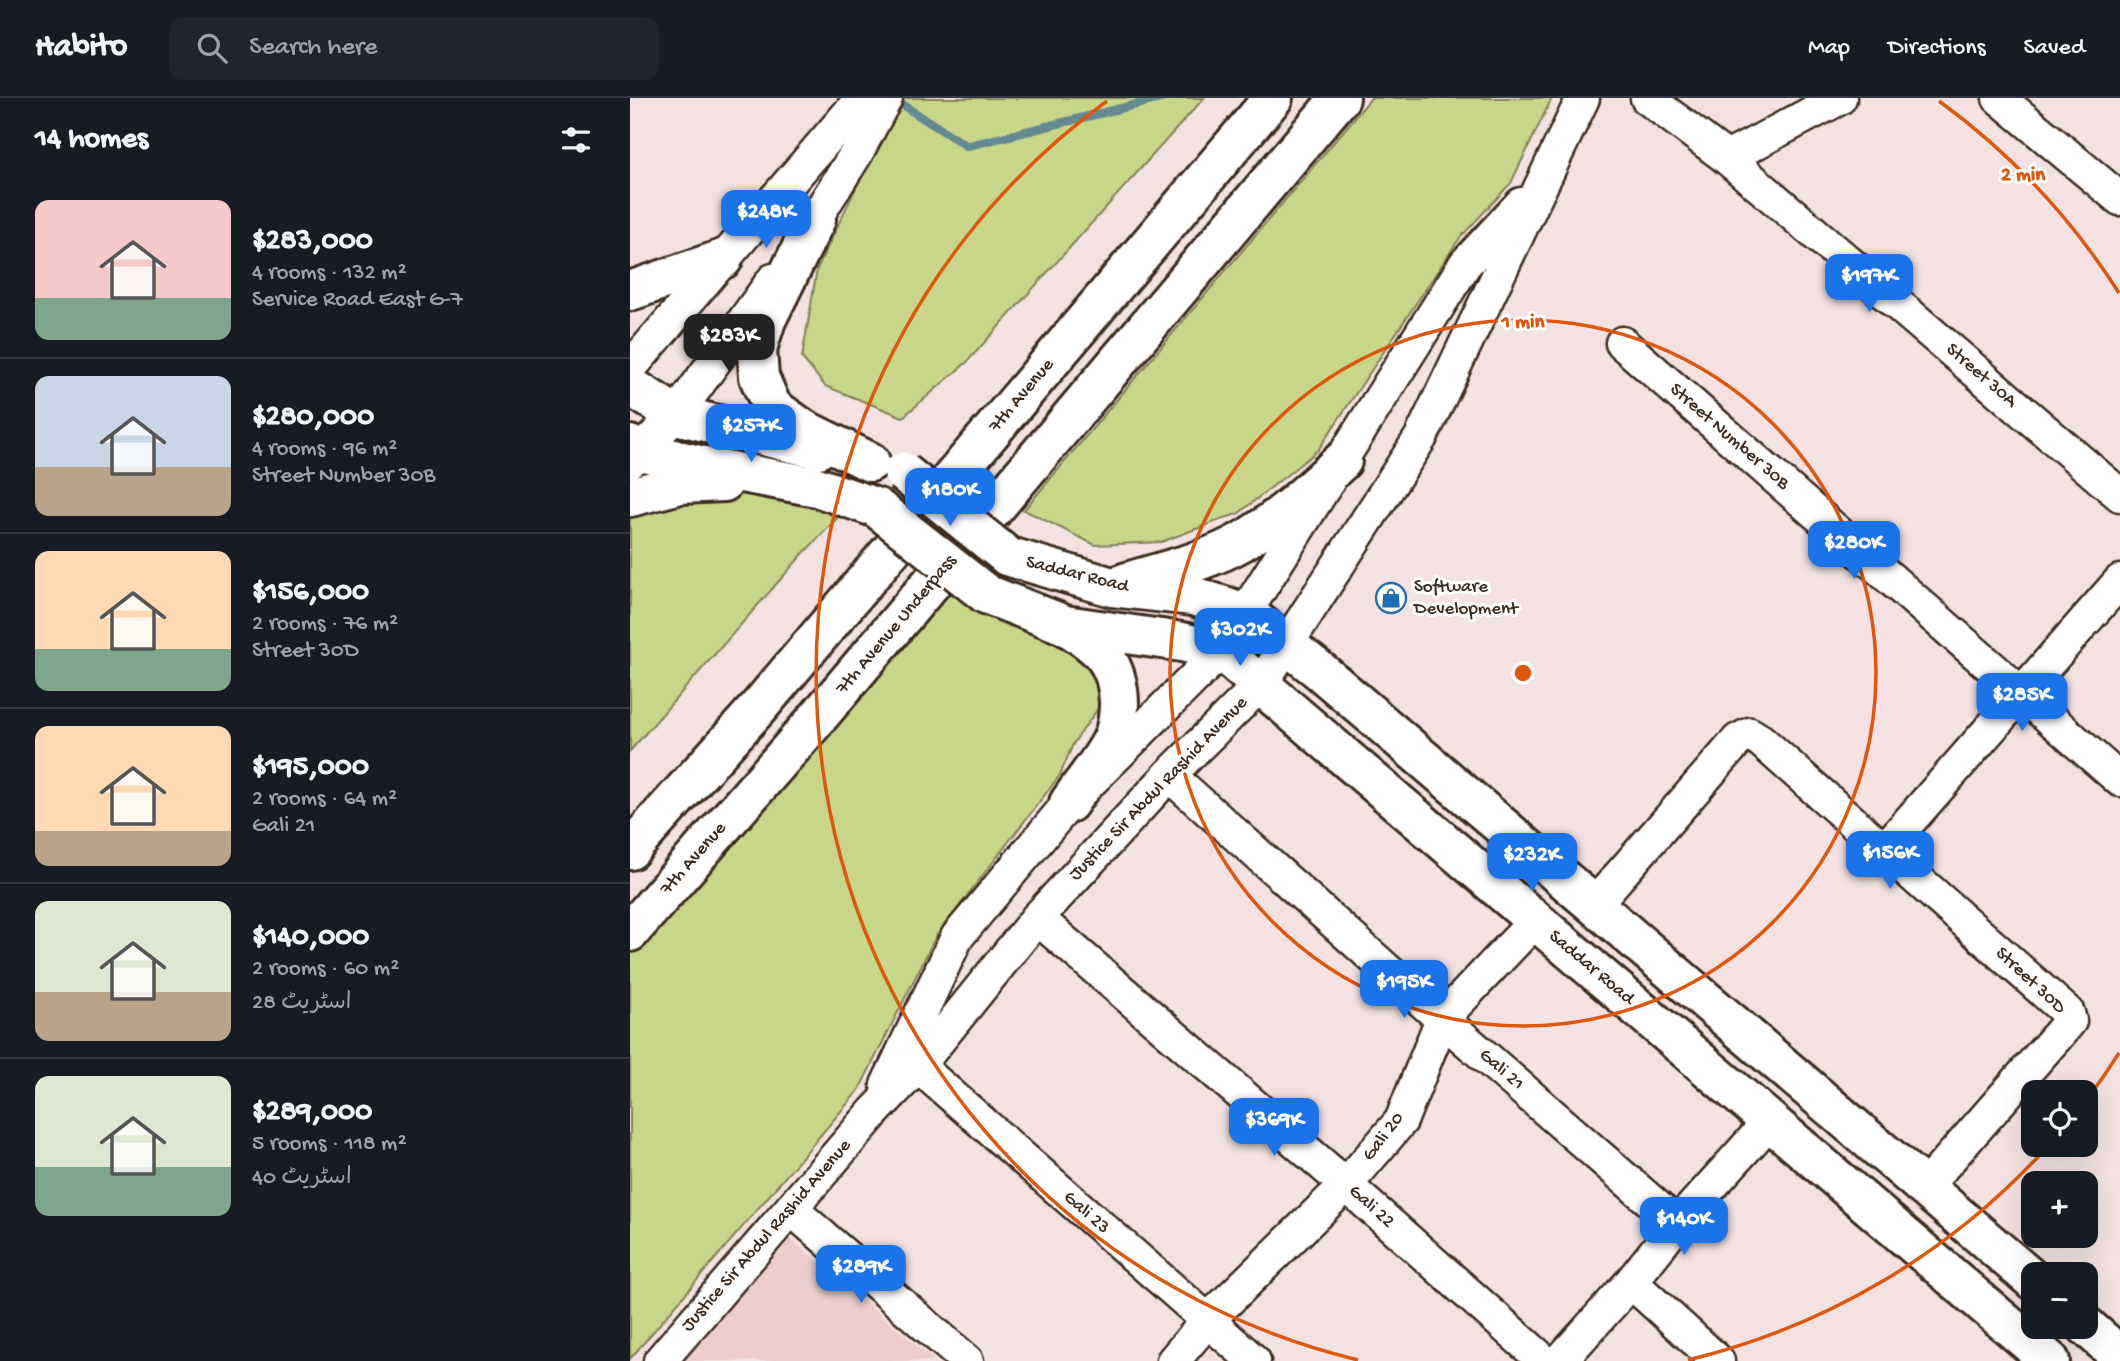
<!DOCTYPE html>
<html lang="en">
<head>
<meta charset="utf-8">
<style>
  body { margin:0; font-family:"Gochi Hand","Playpen Sans Arabic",sans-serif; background:#20242c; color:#f1f3f6; height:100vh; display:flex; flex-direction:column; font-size:26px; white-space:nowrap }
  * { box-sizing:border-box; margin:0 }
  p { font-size:23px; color:#9ea1a6 }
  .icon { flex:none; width:38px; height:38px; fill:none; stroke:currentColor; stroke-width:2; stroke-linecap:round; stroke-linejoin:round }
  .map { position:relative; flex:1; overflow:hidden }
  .panel { display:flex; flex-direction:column; background:#171b24; width:630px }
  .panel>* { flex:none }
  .controls { position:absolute; left:1391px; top:982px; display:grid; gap:14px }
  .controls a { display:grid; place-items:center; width:77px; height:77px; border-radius:14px; background:#171b24; box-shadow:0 7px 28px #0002; font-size:35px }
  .price { position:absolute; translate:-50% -60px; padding:0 16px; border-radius:14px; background:#1a73e8; color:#fff; font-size:23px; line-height:46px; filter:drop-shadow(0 2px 4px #0008) }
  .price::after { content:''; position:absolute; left:50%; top:42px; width:21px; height:16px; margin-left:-10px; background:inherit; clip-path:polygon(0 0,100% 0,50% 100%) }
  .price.selected { background:#222; color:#fff }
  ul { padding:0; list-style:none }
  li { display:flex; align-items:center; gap:21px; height:175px; padding:0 35px }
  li+li { border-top:2px solid #363941 }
  li span { display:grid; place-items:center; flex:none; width:196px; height:140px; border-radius:14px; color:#555 }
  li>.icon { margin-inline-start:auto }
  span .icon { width:84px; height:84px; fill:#fffc; stroke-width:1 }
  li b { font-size:30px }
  h2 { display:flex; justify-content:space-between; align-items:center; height:84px; padding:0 35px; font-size:30px }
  header { display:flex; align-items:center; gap:42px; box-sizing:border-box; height:98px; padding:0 35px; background:#171b24; border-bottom:2px solid #363941 }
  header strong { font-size:33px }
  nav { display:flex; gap:38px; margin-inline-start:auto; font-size:24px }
  .search { width:490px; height:63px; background:#20242c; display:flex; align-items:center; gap:18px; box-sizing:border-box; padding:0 24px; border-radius:14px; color:#9ea1a6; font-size:26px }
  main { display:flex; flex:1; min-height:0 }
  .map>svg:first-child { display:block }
  .built { fill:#eccece }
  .green { fill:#c8d689; stroke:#828054; stroke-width:2 }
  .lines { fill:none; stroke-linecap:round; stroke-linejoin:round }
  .stream { stroke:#648992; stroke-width:9 }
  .minor-casing { stroke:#3b2a1e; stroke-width:37 }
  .tertiary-casing { stroke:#3b2a1e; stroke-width:44 }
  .primary-casing { stroke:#3b2a1e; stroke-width:44 }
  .minor { stroke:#fff; stroke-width:32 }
  .tertiary { stroke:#fff; stroke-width:38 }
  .primary { stroke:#fff; stroke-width:38 }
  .tertiary-bridge-casing { stroke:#3b2a1e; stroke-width:44; stroke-linecap:butt }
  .tertiary-bridge { stroke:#fff; stroke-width:38 }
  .ring { fill:none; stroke:#df570d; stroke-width:3.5 }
  .labels { text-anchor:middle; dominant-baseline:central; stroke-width:6; stroke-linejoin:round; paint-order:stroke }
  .street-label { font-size:19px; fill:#3b2a1e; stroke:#fff }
  .poi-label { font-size:19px; fill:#3b2a1e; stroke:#fff; text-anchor:start }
  .centre { fill:#df570d; stroke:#fff; stroke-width:3.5 }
  .ring-label { font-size:21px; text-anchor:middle; font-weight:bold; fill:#df570d; stroke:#fff; stroke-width:6; stroke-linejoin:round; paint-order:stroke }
</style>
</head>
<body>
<header>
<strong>Habito</strong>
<div class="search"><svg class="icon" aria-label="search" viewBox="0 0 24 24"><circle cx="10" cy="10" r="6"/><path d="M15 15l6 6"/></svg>Search here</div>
<nav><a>Map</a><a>Directions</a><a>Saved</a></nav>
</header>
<main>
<section class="panel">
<h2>14 homes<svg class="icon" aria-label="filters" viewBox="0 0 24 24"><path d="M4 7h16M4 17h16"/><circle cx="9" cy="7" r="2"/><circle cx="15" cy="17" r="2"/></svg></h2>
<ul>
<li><span style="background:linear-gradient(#f6c9c9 70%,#7fa58c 0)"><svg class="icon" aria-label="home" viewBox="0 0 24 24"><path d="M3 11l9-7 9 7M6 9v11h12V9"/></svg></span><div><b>$283,000</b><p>4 rooms · 132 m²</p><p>Service Road East G-7</p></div></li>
<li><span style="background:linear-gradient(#c9d6e8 65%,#b9a48a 0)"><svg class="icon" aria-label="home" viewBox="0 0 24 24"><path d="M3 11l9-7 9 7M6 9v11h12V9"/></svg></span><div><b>$280,000</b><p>4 rooms · 96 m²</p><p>Street Number 30B</p></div></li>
<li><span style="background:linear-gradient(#ffd9b3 70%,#7fa58c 0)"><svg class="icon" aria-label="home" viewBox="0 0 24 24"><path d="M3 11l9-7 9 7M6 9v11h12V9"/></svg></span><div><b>$156,000</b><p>2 rooms · 76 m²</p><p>Street 30D</p></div></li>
<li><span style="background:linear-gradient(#ffd9b3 75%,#b9a48a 0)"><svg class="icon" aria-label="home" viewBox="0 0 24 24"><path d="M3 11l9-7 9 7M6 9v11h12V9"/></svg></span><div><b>$195,000</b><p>2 rooms · 64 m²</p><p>Gali 21</p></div></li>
<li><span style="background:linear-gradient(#dfe7d0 65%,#b9a48a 0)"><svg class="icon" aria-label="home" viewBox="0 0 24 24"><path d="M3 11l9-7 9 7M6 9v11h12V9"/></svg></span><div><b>$140,000</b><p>2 rooms · 60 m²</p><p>اسٹریٹ 28</p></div></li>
<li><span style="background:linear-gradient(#dfe7d0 65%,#7fa58c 0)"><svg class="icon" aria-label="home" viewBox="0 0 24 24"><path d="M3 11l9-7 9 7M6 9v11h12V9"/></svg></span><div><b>$289,000</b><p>5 rooms · 118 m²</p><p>اسٹریٹ 40</p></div></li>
</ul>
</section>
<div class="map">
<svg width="1490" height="1263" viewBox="0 0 1490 1263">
  <rect width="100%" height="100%" fill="#f4e2e2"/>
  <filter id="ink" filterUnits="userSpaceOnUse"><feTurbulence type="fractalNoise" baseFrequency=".0143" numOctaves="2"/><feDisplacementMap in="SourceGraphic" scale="14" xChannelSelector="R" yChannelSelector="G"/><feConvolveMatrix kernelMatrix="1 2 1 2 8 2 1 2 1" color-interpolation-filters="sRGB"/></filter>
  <g filter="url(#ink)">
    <polygon class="built" points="158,1138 305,1263 52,1263"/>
    <g class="green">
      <polygon points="269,0 574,0 337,264 273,319 195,288 172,260 187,171"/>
      <polygon points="741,0 922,0 881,85 829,141 688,352 609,415 531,444 465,447 394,412"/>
      <polygon points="107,393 212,415 171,458 0,653 0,415"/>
      <polygon points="310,490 345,508 464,560 479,595 443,646 430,677 306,838 229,992 0,1261 0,848"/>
    </g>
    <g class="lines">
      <polyline class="stream" points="271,6 337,48 533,0"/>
      <g class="minor-casing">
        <g id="minor">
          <polyline points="1017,0 1097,60 1490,397"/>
          <polyline points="1369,0 1490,101"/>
          <polyline points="1097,60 1210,0"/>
          <polyline points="173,140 226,56 256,0"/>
          <polyline points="992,245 1490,682"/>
          <polyline points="0,270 232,0"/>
          <polyline points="0,363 46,317 143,182"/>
          <polyline points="539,677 812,921 1047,1126"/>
          <polyline points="1254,752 1490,483"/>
          <polyline points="963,808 1108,642 1120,636 1130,642 1438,915 1440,923 1436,928 1294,1090"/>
          <polyline points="407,820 716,1087 914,1263"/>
          <polyline points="288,968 624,1263"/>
          <polyline points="257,987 327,839 439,705 591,553 835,166 891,106"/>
          <polyline points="161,1111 337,1263"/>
          <polyline points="1001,1184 1088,1263"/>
          <polyline points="30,1263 244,1014 288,968 407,820 539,677 631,586 791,339 953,0"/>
          <polyline points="543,1263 578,1222 716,1087 771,1023 812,921 905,823"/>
          <polyline points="930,1263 1001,1184 1047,1126 1141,1022"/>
        </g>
      </g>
      <g class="tertiary-casing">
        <g id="tertiary">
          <polyline points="186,121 136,222 127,251 129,279 142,309 173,331 240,364"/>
          <polyline points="0,193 93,161"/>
          <polyline points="0,288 46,317 188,351"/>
          <polyline points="0,347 10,353 69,367 187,389 247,410"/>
          <polyline points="0,399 50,386 94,384"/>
          <polyline points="377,458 482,489 563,498 616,515 689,572 1404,1183"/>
          <path d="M494,485C532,473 576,464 611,444C649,422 680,392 712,363"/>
          <polyline points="356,496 435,527 552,544 591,553 1420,1263"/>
          <path d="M438,529C470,549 488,564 489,605C489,616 487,631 482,642C471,664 453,684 439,705"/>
          <polyline points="1456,1228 1490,1258"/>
        </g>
      </g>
      <g class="primary-casing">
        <g id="primary">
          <polyline points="0,752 128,610 643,0"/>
          <polyline points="0,834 184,624 710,0"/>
        </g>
      </g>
      <use href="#minor" class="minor"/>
      <use href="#tertiary" class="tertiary"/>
      <use href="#primary" class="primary"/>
      <g class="tertiary-bridge-casing">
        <g id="tertiary-bridge">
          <polyline points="273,374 377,458"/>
          <polyline points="247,410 356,496"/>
        </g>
      </g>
      <use href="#tertiary-bridge" class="tertiary-bridge"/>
    </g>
  </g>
  <g class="ring">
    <circle cx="893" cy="575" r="353"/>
    <path d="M1489 955A707 707 0 0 1 1458 1000M1418 1048A707 707 0 0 1 1058 1262M728 1262A707 707 0 0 1 477 3M1309 3A707 707 0 0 1 1489 195"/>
  </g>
  <defs>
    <g id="shop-ring" transform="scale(1.575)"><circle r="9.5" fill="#fff" stroke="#1f6fb2" stroke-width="1.5"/><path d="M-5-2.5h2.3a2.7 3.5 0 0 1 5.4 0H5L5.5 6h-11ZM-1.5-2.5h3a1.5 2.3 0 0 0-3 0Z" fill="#1f6fb2"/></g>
  </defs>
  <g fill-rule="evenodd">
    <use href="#shop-ring" x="761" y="500"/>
  </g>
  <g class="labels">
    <g class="street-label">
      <text transform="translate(1351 278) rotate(41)">Street 30A</text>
      <text transform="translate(392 298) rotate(-50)">7th Avenue</text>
      <text transform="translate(1099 339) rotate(41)">Street Number 30B</text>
      <text transform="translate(447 477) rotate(14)">Saddar Road</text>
      <text transform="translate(267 527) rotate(-50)">7th Avenue Underpass</text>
      <text transform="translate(529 691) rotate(-46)">Justice Sir Abdul Rashid Avenue</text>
      <text transform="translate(64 761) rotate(-49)">7th Avenue</text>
      <text transform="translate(961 870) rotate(40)">Saddar Road</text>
      <text transform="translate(1400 883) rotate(43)">Street 30D</text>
      <text transform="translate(871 972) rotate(41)">Gali 21</text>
      <text transform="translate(754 1039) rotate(-53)">Gali 20</text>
      <text transform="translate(741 1109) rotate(42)">Gali 22</text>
      <text transform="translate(456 1115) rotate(41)">Gali 23</text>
      <text transform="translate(137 1138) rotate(-49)">Justice Sir Abdul Rashid Avenue</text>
    </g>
    <g class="poi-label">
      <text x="784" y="489">Software<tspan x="784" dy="22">Development</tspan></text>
    </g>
  </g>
  <circle cx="893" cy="575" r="10" class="centre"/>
  <g class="ring-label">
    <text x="1393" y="82">2 min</text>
    <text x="893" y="229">1 min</text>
  </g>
</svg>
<div class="controls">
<a><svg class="icon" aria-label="locate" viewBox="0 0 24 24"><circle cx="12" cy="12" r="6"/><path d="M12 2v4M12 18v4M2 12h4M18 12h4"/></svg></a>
<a>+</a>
<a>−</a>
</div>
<b class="price" style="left:136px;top:152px">$248K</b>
<b class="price" style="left:1239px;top:216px">$197K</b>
<b class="price selected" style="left:99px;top:276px">$283K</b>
<b class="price" style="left:121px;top:366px">$257K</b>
<b class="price" style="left:320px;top:430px">$180K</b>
<b class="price" style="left:1224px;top:483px">$280K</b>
<b class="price" style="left:610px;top:570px">$302K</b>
<b class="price" style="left:1392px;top:635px">$285K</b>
<b class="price" style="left:1260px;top:793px">$156K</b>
<b class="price" style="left:902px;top:795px">$232K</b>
<b class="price" style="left:774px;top:922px">$195K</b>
<b class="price" style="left:644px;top:1060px">$369K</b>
<b class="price" style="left:1054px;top:1159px">$140K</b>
<b class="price" style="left:231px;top:1207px">$289K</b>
</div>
</main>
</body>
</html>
